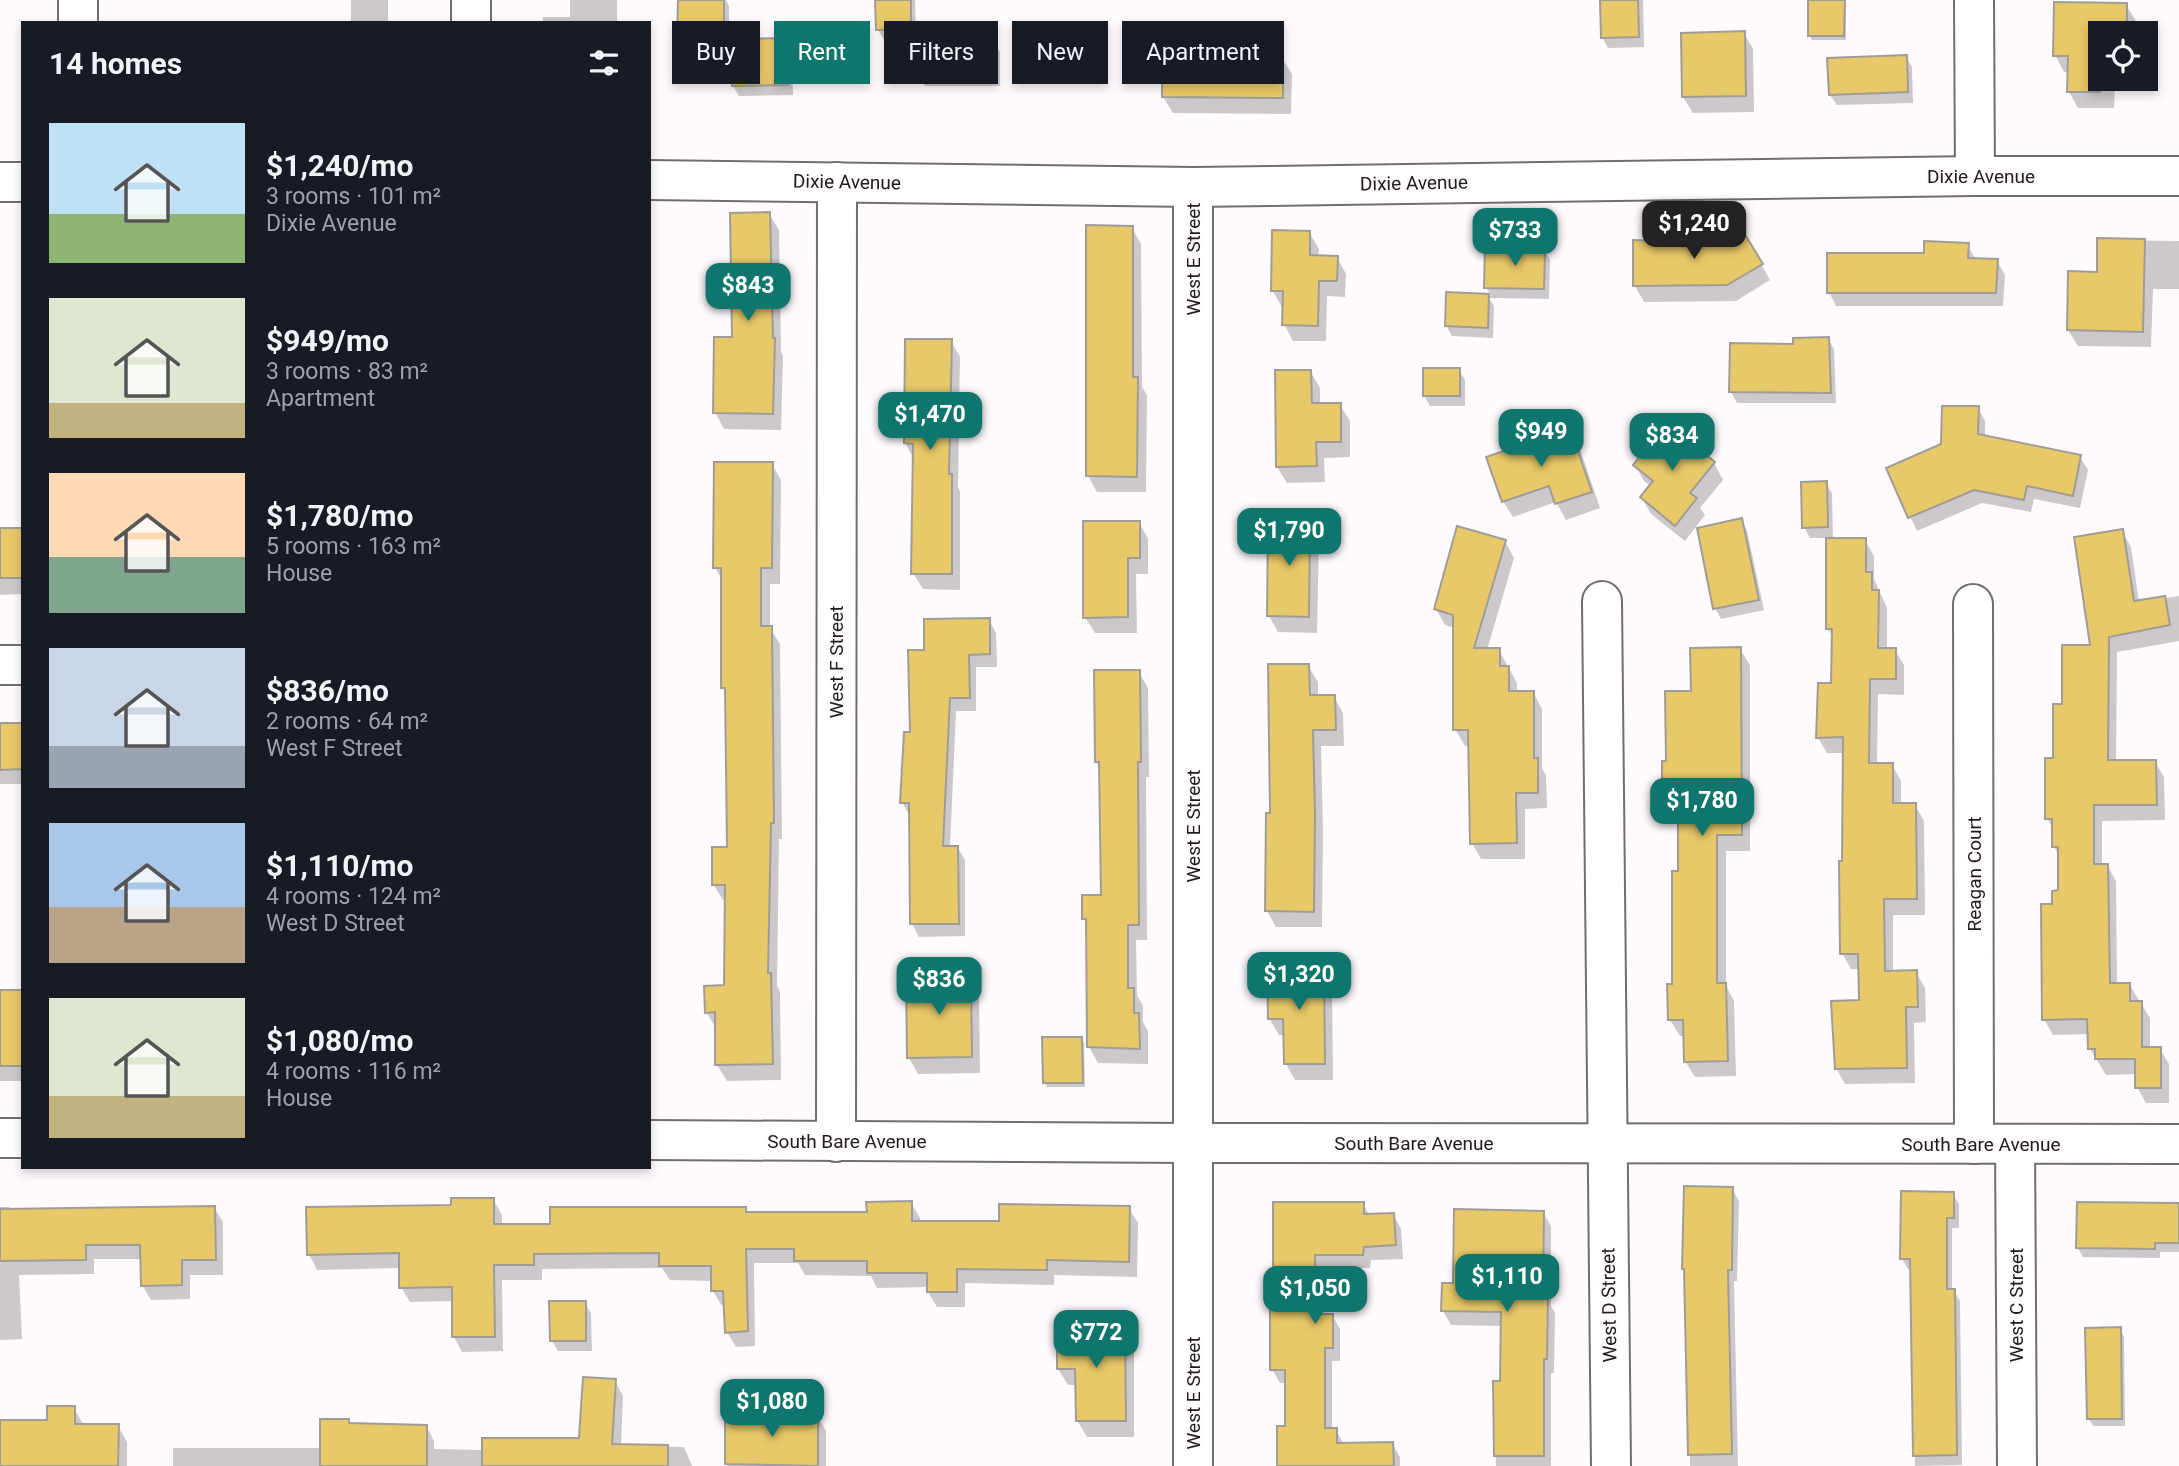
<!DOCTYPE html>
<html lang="en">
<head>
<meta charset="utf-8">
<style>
  body { margin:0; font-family:Roboto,sans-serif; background:#20242c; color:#f1f3f6; height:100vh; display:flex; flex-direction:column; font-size:26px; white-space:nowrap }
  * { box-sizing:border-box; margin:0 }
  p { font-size:23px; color:#9ea1a6 }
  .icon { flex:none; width:38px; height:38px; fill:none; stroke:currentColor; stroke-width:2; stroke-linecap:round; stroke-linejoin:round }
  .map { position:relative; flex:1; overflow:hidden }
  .sheet { position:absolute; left:21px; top:21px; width:630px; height:1148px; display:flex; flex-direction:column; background:#171b24; border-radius:0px; box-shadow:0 4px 10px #0003 }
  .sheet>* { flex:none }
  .guide { position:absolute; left:672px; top:21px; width:665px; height:63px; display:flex; gap:14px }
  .controls { position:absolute; left:2088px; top:21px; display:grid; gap:14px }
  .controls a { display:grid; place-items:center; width:70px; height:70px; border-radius:0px; background:#171b24; box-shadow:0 4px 10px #0003; font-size:35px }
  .price { position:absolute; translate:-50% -60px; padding:0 16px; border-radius:14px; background:#0f766e; color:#fff; font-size:23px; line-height:46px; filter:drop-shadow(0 2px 4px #0008) }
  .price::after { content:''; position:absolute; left:50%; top:42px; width:21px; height:16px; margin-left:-10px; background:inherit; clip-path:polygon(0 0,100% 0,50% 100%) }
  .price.on { background:#222; color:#fff }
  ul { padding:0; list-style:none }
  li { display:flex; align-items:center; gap:21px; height:175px; padding:0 28px }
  li span { display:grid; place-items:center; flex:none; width:196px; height:140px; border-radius:0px; color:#555 }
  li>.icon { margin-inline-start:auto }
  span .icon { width:84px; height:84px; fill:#fffc; stroke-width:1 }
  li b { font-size:30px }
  h2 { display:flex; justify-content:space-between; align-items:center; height:84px; padding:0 28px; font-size:30px }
  .chip { padding:0 24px; border-radius:0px; background:#171b24; box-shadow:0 4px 10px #0003; font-size:24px; line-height:63px }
  .chip.on { background:#0f766e; color:#fff }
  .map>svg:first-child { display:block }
  .shadow { fill:#0003 }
  .building { fill:#e8c969; stroke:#a09d97; stroke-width:2 }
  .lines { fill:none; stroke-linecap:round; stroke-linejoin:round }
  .minor-casing { stroke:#726d71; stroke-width:42 }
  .minor { stroke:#fff; stroke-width:38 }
  .labels { text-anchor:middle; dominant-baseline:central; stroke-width:5; stroke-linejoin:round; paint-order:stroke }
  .street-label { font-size:19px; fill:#1e1c1e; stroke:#fffafe }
</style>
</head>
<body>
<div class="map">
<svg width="2179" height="1466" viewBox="0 0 2179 1466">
  <rect width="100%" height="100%" fill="#fffafe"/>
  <g class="shadow">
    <rect x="351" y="0" width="37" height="23"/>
    <polygon points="570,0 617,0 617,23 543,23 543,17 570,17"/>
    <polygon points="680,0 726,0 729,6 729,47 685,47 679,36"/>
    <polygon points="877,0 915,0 916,39 884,40 878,30"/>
    <polygon points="1601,0 1643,0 1644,47 1608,48 1602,37"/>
    <polygon points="1810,0 1846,0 1846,40 1812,40 1809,35"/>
    <polygon points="2126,5 2136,21 2136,33 2100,33 2100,79 2115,79 2114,108 2078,108 2069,92 2069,72 2064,72 2055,55"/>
    <polygon points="1744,33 1753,49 1754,112 1693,113 1683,97"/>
    <polygon points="1202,39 1212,57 1282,58 1292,74 1291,114 1173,113 1163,97"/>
    <polygon points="786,40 792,51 793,95 739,96 733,86"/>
    <polygon points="993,41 1000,52 1000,86 925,86 919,76"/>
    <polygon points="1906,57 1912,67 1913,103 1837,105 1830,95"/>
    <polygon points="769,214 779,230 781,352 783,356 781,430 724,429 715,412"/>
    <polygon points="1132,228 1141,244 1142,387 1147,395 1146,492 1097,492 1088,476"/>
    <polygon points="1309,232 1319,249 1318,257 1337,257 1346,274 1345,297 1327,296 1326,341 1293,341 1284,324 1284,307 1282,307 1272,290"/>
    <polygon points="2099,240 2179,241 2179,289 2153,289 2151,347 2078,346 2068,330 2098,273"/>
    <polygon points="1967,245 1975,258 1997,261 2005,275 2003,306 1836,306 1829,292 1925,255"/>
    <polygon points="1544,249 1550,260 1549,299 1489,298 1494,306 1493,338 1452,336 1446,325 1448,294 1491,296 1486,287"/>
    <polygon points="1761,264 1770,280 1736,301 1644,302 1635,286"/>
    <polygon points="1828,339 1834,349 1836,403 1737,403 1731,392 1732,344 1795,346"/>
    <polygon points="951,341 960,357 958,487 960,492 960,590 923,589 913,573 914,459 905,443"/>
    <polygon points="1459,370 1465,380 1465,406 1430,406 1424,395"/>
    <polygon points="1310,371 1320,388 1320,405 1340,405 1350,421 1350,457 1324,458 1325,482 1287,483 1277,467 1277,372"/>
    <polygon points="1978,408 1985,421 1985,437 2080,457 2088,470 2080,508 2034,499 2031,512 1982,503 1917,531 1889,469 1943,445"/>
    <polygon points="1569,430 1579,446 1600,508 1566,520 1556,502 1513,517 1503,501"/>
    <polygon points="1714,463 1723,480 1700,508 1705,515 1685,541 1651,514 1642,498 1651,486 1644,481 1635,465"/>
    <polygon points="772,464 781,480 780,584 770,584 770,628 780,644 782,839 779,839 777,986 780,991 781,1080 727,1081 717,1065 716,1028 706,1012 725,987 727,901 723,900 713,884 729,849 727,696 723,688 723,581 715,568"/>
    <polygon points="1826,483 1832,493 1833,540 1865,540 1874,556 1874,579 1887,608 1887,649 1895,650 1904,665 1904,695 1878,694 1877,765 1892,765 1901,781 1901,805 1915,805 1924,821 1925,915 1893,915 1893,973 1916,972 1925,988 1926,1022 1914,1023 1915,1083 1845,1084 1836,1068 1861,1002 1860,969 1851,969 1842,953 1845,753 1827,753 1818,738 1832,685 1834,639 1828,629 1828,538 1810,538 1804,527"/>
    <polygon points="1741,520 1747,531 1764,610 1721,619 1715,608"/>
    <polygon points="1309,521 1319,538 1317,633 1278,632 1269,616"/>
    <polygon points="1139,522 1148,539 1148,574 1136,574 1137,633 1095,633 1085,617"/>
    <polygon points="0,530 23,530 23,594 0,595"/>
    <polygon points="2122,531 2131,547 2139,602 2179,596 2179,641 2117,652 2116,762 2155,762 2164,777 2165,820 2102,821 2102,865 2107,865 2116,881 2117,985 2129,984 2150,1018 2150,1049 2160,1049 2169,1064 2169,1103 2146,1103 2137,1087 2137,1074 2106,1075 2090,1049 2090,1034 2053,1035 2044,1019 2054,906 2060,892 2060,857 2054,847 2054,831 2047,818 2055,760 2064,705 2092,647"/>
    <polygon points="1505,541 1514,558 1487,650 1499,650 1517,683 1517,692 1533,692 1542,709 1542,768 1546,776 1547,808 1525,809 1525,859 1481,859 1472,843 1470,746 1465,746 1455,729 1455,628 1445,625 1436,609"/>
    <polygon points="989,620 996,633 997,667 976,667 976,711 956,711 950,847 957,847 965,860 965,936 919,937 912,924 909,815 902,802 926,652"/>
    <polygon points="1740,649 1750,665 1750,851 1726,851 1726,986 1734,1001 1736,1076 1695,1077 1685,1061 1685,1036 1680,1036 1670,1020 1679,873 1679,819 1673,819 1664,803 1668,763 1693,692"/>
    <polygon points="1308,666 1318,682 1318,697 1334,697 1343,713 1344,746 1321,746 1323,831 1322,927 1276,927 1267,911"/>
    <polygon points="1139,672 1148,688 1149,777 1146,777 1147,940 1136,940 1137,995 1143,1006 1143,1022 1148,1031 1148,1064 1098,1063 1089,1047 1088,926 1084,919 1102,896 1101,769 1096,762"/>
    <rect x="0" y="725" width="23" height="59"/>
    <polygon points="1323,970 1332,986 1333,1080 1295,1080 1286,1064 1285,1035 1279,1035 1269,1018"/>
    <polygon points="970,977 979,994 980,1073 918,1074 909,1058"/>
    <rect x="0" y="991" width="23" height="90"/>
    <polygon points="1081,1038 1084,1043 1085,1087 1047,1087 1045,1083"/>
    <polygon points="1732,1189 1739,1201 1737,1281 1734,1281 1738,1466 1690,1466 1686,1272"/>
    <polygon points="1953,1194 1959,1204 1959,1228 1952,1228 1952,1291 1954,1291 1960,1301 1962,1465 1915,1466 1912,1269 1908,1269 1902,1259"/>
    <polygon points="493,1199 502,1215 502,1226 552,1226 745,1209 748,1213 868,1214 911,1203 920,1218 920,1223 1001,1223 1129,1208 1138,1223 1137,1277 1054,1275 1054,1285 965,1283 965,1307 937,1307 928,1292 928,1287 877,1288 871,1276 805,1275 798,1263 754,1263 755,1346 736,1347 727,1332 726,1306 722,1306 713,1291 713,1281 670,1280 662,1268 542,1269 542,1280 502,1280 503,1351 462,1352 454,1337 454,1301 410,1302 401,1287 401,1268 317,1270 309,1254 453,1206"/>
    <polygon points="1363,1204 1370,1216 1393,1215 1401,1229 1403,1259 1371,1260 1370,1268 1322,1268 1323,1315 1332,1315 1340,1329 1340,1361 1332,1361 1332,1430 1336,1430 1344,1445 1392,1443 1400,1457 1400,1466 1279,1466 1287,1428 1287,1383 1280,1383 1272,1369 1271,1282"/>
    <polygon points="2179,1205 2179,1252 2160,1252 2160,1258 2083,1257 2078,1248"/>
    <polygon points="0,1207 9,1207 11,1211 214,1208 223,1222 223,1275 190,1275 190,1299 151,1300 142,1285 142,1259 94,1259 94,1274 19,1275 22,1339 0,1340"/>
    <polygon points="1543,1212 1551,1226 1551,1306 1555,1313 1554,1373 1551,1373 1551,1466 1496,1466 1495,1383 1502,1383 1502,1326 1451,1325 1443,1311 1455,1285"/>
    <polygon points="585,1303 591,1313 592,1351 558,1351 552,1341"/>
    <polygon points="1124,1329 1134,1345 1134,1437 1087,1437 1077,1420 1077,1385 1068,1385 1058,1369"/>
    <polygon points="2120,1329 2124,1337 2125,1426 2093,1426 2089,1419"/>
    <polygon points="615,1381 623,1396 621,1446 684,1447 692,1466 173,1466 173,1448 321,1448 348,1421 350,1425 426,1426 434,1441 434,1449 484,1450 581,1440"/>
    <polygon points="74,1408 84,1426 118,1426 127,1442 127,1466 0,1466 0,1422 49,1421"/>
    <polygon points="817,1415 826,1431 826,1466 728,1466 726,1464"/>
  </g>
  <g class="building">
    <polygon points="678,0 724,0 724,37 677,37"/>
    <polygon points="875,0 911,0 911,29 876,30"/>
    <polygon points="1600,0 1638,0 1639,37 1601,38"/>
    <polygon points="1808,0 1845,0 1844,36 1808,36"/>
    <polygon points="2054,2 2127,3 2127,33 2100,33 2100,92 2067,92 2068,56 2053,56"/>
    <polygon points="1745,31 1746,96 1682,97 1681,33"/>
    <polygon points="1162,37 1203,37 1203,55 1283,56 1283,98 1162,97"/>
    <polygon points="787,38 788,85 732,86 731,39"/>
    <rect x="917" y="39" width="78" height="37"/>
    <polygon points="1907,55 1908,92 1829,95 1827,58"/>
    <polygon points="770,212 773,338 775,338 773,414 713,413 714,337 732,337 730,213"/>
    <polygon points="1086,225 1133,226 1133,377 1138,377 1137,477 1086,476"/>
    <polygon points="1741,228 1763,264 1727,285 1633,286 1633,240 1710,242"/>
    <polygon points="1272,230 1310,231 1310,255 1338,256 1337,281 1319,281 1318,326 1282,325 1283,291 1271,291"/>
    <polygon points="2097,238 2145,239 2143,332 2067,330 2068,271 2097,272"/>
    <polygon points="1924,241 1969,243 1968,258 1998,259 1996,293 1827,293 1827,253 1924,253"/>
    <polygon points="1485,247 1545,248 1544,289 1484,288"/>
    <polygon points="1446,292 1489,294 1488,328 1445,326"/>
    <polygon points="1829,337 1831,393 1729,392 1730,343 1793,344 1793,338"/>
    <polygon points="905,339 952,339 949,474 952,474 952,574 911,574 913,444 904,443"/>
    <rect x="1423" y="368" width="37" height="28"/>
    <polygon points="1275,370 1311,370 1312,403 1341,403 1341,442 1316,442 1317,466 1276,467"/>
    <polygon points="1942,406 1979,406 1978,434 2081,455 2073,496 2027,486 2024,500 1974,490 1908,518 1886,468 1941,444"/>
    <polygon points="1666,423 1715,462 1690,493 1697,498 1675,526 1640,497 1653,481 1633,465"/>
    <polygon points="1570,428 1592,492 1555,504 1549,486 1502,502 1486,457"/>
    <polygon points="714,462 773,462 772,568 761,568 761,626 772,626 774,823 771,823 768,973 771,973 773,1064 715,1065 715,1012 705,1013 704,986 724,985 725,885 712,885 712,847 727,847 725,688 721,688 721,568 713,568"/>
    <polygon points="1827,481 1828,527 1802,528 1801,482"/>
    <polygon points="1742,518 1759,600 1713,609 1697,528"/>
    <polygon points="1268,520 1310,520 1309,617 1267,616"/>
    <polygon points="1083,521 1140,521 1140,558 1128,558 1128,617 1083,618"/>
    <polygon points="1457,526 1506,540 1474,648 1500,648 1500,666 1509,666 1509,691 1534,691 1534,758 1538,758 1538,793 1516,793 1517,843 1470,844 1468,730 1453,730 1453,615 1434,609"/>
    <rect x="0" y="528" width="23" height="50"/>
    <polygon points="2123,529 2134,601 2165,596 2170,625 2109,637 2108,760 2156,760 2157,805 2094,805 2094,864 2108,864 2110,983 2130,983 2130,1001 2142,1001 2142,1047 2161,1047 2161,1088 2135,1088 2135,1059 2095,1059 2095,1049 2088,1049 2087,1019 2042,1020 2041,904 2052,904 2052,891 2058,890 2058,847 2052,847 2052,819 2045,819 2045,758 2053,758 2053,704 2062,704 2062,645 2090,645 2074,537"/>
    <polygon points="1826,538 1866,538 1866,572 1872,572 1872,590 1879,590 1878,648 1896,648 1896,679 1870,679 1869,763 1893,763 1893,803 1916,803 1917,899 1884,899 1885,971 1917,970 1918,1007 1906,1007 1907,1068 1835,1069 1831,1001 1859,1000 1858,954 1840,954 1839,861 1842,861 1843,737 1816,738 1818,683 1831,683 1832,629 1826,629"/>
    <polygon points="990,618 990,654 969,655 970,698 950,698 943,846 958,846 959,924 910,924 909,803 900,803 904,732 910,732 908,650 924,650 924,619"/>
    <polygon points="1741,647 1742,835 1717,835 1717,983 1726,983 1728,1061 1684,1062 1683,1020 1668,1020 1667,984 1672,984 1672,871 1678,871 1678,803 1662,803 1662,761 1666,761 1665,691 1691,691 1690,648"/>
    <polygon points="1268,664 1309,664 1310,695 1335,695 1336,730 1313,730 1315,813 1314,912 1265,911 1266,813 1270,813"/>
    <polygon points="1094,670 1140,670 1141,762 1138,762 1139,925 1128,925 1128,988 1134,988 1134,1013 1139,1013 1140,1049 1087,1047 1086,919 1082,919 1082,895 1101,895 1099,762 1095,762"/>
    <polygon points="0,723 23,723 23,769 0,770"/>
    <polygon points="1324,968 1325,1064 1284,1064 1283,1019 1268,1019 1267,969"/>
    <polygon points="971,976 972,1057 907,1058 906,977"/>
    <rect x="0" y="990" width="23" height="76"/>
    <polygon points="1042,1037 1082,1037 1083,1083 1043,1083"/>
    <polygon points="1684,1186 1733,1187 1732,1270 1728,1270 1732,1454 1688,1455 1684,1269 1682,1269"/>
    <polygon points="1901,1191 1954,1192 1954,1218 1947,1218 1947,1289 1955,1289 1957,1455 1913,1456 1910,1259 1900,1259"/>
    <polygon points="451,1198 494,1198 494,1224 550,1224 550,1207 746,1207 746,1212 867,1212 866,1202 912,1201 912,1221 999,1221 999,1204 1130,1206 1129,1262 1047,1260 1047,1270 957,1269 957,1292 927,1292 927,1273 867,1273 867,1261 794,1261 794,1249 746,1249 748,1331 725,1333 723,1291 711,1291 711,1266 659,1266 659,1253 534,1254 534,1265 494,1265 495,1337 452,1337 452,1287 399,1288 399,1253 307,1255 306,1207 451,1205"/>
    <polygon points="1273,1202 1364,1202 1364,1214 1394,1213 1396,1245 1364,1247 1363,1255 1315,1255 1316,1314 1333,1314 1333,1348 1325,1348 1325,1428 1337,1428 1337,1443 1393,1442 1394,1466 1277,1466 1277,1426 1285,1426 1285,1370 1270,1370 1270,1280 1273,1280"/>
    <polygon points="2077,1202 2179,1203 2179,1243 2155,1243 2155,1249 2076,1248"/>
    <polygon points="215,1206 216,1260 182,1260 182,1285 141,1286 140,1245 86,1245 86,1260 0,1261 0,1209"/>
    <polygon points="1454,1209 1544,1211 1543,1297 1548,1297 1547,1359 1544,1359 1544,1456 1494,1456 1493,1381 1500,1381 1501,1312 1441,1311 1442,1283 1453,1283"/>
    <polygon points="549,1301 586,1301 586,1341 550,1341"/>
    <polygon points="1057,1327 1125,1327 1126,1421 1076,1421 1075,1369 1057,1369"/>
    <polygon points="2121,1327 2122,1419 2087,1419 2085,1328"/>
    <polygon points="583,1377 616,1379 612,1444 668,1445 668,1466 482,1466 482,1438 579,1438"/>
    <polygon points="47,1406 75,1406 75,1424 119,1424 118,1466 0,1466 0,1420 47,1420"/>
    <polygon points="725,1413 818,1413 818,1466 725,1464"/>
    <polygon points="320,1419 349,1419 349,1423 427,1425 427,1466 320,1466"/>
  </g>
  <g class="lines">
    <g class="minor-casing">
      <g id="minor">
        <polyline points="471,0 471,23"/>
        <polyline points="1974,0 1975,176"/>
        <polyline points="78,23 78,0"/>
        <polyline points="649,180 1193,187 1975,176 2179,176"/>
        <polyline points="0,182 23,182"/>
        <polyline points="1602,601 1611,1466"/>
        <polyline points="1973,604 1974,1144"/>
        <polyline points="0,665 23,665"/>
        <polyline points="0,1138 23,1138"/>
        <polyline points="649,1140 1192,1143 2179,1144"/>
        <polyline points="836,1142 837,182"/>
        <polyline points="2015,1144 2017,1466"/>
        <polyline points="1193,1466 1193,187"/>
      </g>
    </g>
    <use href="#minor" class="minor"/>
  </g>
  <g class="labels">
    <g class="street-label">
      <text x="1981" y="176">Dixie Avenue</text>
      <text transform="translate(847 182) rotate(1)">Dixie Avenue</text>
      <text transform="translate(1414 183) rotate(-1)">Dixie Avenue</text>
      <text transform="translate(1193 259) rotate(-90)">West E Street</text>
      <text transform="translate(836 662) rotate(-90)">West F Street</text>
      <text transform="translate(1193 826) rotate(-90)">West E Street</text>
      <text transform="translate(1974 874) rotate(-90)">Reagan Court</text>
      <text x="847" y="1141">South Bare Avenue</text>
      <text x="1414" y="1143">South Bare Avenue</text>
      <text x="1981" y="1144">South Bare Avenue</text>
      <text transform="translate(1609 1305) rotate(-91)">West D Street</text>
      <text transform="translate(2016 1305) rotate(-90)">West C Street</text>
      <text transform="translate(1193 1393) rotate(-90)">West E Street</text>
    </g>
  </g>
</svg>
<div class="controls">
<a><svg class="icon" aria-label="locate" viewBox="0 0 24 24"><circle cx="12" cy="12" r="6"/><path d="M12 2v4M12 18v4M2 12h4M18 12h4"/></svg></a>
</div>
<b class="price on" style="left:1694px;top:261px">$1,240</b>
<b class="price" style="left:1515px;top:268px">$733</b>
<b class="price" style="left:748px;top:323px">$843</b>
<b class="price" style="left:930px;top:452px">$1,470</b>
<b class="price" style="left:1541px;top:469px">$949</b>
<b class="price" style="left:1672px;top:473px">$834</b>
<b class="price" style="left:1289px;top:568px">$1,790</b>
<b class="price" style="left:1702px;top:838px">$1,780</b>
<b class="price" style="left:1299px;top:1012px">$1,320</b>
<b class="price" style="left:939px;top:1017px">$836</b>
<b class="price" style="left:1507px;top:1314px">$1,110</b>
<b class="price" style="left:1315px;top:1326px">$1,050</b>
<b class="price" style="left:1096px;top:1370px">$772</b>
<b class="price" style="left:772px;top:1439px">$1,080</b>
<div class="guide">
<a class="chip">Buy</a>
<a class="chip on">Rent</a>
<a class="chip">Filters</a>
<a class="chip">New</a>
<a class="chip">Apartment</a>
</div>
<section class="sheet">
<h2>14 homes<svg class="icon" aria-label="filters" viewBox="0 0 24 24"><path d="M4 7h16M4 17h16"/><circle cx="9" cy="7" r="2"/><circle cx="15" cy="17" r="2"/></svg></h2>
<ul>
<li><span style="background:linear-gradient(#bfe0f5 65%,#8fb573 0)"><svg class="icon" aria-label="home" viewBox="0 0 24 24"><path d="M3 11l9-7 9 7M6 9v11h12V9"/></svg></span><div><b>$1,240/mo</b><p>3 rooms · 101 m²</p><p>Dixie Avenue</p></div></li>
<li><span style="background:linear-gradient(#dfe7d0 75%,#c2b280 0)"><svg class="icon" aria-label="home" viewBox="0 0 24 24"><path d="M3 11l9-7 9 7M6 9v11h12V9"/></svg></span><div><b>$949/mo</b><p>3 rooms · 83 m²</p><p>Apartment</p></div></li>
<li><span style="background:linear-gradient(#ffd9b3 60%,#7fa58c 0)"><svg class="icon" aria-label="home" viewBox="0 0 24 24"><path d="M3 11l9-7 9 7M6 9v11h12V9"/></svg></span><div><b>$1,780/mo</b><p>5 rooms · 163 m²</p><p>House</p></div></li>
<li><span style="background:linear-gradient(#c9d6e8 70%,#9aa5b1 0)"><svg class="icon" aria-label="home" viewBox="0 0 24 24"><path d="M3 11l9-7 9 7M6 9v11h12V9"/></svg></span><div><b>$836/mo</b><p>2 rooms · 64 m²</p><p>West F Street</p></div></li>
<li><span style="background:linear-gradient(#a9c7e8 60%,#b9a48a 0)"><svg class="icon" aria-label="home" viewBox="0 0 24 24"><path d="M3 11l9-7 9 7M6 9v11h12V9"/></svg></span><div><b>$1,110/mo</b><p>4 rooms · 124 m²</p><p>West D Street</p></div></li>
<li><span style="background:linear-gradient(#dfe7d0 70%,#c2b280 0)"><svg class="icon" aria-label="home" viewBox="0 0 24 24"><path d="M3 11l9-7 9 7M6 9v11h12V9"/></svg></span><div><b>$1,080/mo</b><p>4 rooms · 116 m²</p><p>House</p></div></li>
</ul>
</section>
</div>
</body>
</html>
